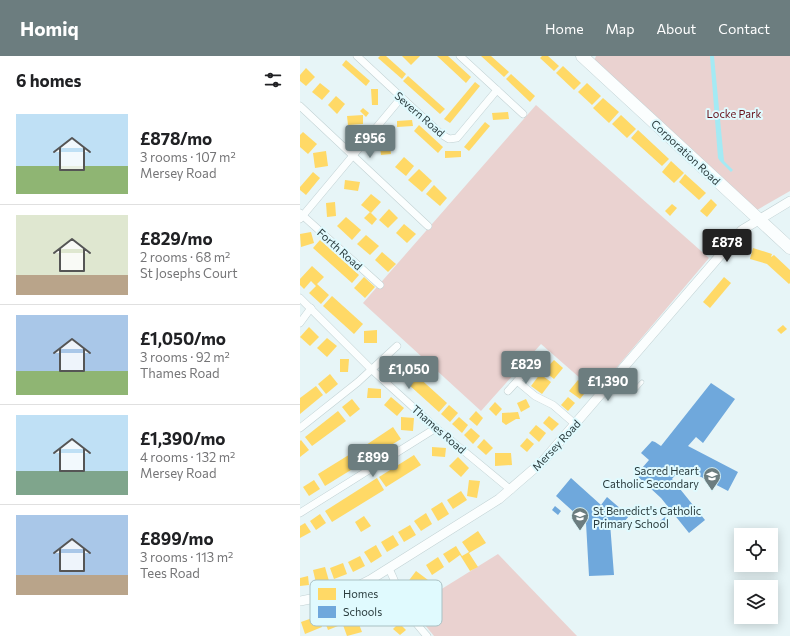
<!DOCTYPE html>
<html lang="en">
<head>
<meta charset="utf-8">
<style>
  body { margin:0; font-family:Commissioner,sans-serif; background:#f6f6f6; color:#202124; height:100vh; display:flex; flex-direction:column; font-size:15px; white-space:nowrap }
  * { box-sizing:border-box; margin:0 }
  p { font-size:13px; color:#757577 }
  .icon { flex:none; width:22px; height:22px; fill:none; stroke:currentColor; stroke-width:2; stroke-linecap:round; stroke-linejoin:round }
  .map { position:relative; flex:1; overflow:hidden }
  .drawer { display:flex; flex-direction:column; background:#fff; width:300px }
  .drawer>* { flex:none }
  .tools { position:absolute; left:434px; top:472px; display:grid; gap:8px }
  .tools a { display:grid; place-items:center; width:44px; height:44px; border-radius:0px; background:#fff; box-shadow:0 2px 10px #0003; font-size:20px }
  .price { position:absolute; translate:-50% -34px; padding:0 9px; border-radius:4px; background:#6c7d7f; color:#fff; font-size:13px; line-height:26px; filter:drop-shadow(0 1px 2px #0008) }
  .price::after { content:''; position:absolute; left:50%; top:24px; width:12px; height:9px; margin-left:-6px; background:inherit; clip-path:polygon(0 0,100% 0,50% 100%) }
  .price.selected { background:#222; color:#fff }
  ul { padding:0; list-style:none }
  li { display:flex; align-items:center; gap:12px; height:100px; padding:0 16px }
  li+li { border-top:1px solid #e0e0e0 }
  li span { display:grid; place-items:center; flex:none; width:112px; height:80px; border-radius:0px; color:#555 }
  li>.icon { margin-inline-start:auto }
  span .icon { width:48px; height:48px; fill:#fffc; stroke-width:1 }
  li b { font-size:17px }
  h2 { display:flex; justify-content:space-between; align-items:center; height:48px; padding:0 16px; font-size:17px }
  header { display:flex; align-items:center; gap:24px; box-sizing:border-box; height:56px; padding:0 20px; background:#6c7d7f; color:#fff }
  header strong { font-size:19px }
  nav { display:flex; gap:22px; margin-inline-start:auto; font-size:14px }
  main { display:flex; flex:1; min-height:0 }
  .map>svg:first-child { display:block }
  .green { fill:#ead2d0 }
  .water { fill:#a4eaf4 }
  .homes { fill:#ffd966 }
  .schools { fill:#6fa8dc }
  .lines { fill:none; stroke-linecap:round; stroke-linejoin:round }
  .service-casing { stroke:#c1d1d3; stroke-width:4.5 }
  .minor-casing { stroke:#c1d1d3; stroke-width:8 }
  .tertiary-casing { stroke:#c1d1d3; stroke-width:10 }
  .primary-casing { stroke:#c1d1d3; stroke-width:13 }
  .service { stroke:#fbfefe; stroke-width:3.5 }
  .minor { stroke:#fbfefe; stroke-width:7 }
  .tertiary { stroke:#fbfefe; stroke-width:9 }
  .primary { stroke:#fbfefe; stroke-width:12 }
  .labels { text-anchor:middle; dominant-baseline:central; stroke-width:4; stroke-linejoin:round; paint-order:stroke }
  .park-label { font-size:11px; fill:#670e17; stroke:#e0fafe }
  .street-label { font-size:11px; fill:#2a3c3e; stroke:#e0fafe }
  .poi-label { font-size:11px; fill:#2a3c3e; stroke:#e0fafe; text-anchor:end }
  .key { fill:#e0fafe; stroke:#a9c1c4; stroke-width:1 }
  .key-label { font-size:11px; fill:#2a3c3e }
</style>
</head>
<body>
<header>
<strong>Homiq</strong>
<nav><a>Home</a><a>Map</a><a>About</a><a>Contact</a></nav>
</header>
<main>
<section class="drawer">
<h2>6 homes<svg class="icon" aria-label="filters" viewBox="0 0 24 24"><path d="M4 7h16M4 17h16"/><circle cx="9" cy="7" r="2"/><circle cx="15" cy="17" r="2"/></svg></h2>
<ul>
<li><span style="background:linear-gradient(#bfe0f5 65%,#8fb573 0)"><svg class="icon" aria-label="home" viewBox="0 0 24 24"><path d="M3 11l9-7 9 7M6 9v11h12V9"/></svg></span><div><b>£878/mo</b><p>3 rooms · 107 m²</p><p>Mersey Road</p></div></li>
<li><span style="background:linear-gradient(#dfe7d0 75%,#b9a48a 0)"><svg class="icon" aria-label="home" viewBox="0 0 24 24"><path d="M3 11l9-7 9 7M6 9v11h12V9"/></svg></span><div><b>£829/mo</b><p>2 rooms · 68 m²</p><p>St Josephs Court</p></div></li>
<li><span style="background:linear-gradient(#a9c7e8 70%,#8fb573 0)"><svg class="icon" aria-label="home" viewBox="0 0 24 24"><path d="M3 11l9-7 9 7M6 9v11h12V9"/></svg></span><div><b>£1,050/mo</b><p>3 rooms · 92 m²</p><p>Thames Road</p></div></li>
<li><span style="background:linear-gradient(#bfe0f5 70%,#7fa58c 0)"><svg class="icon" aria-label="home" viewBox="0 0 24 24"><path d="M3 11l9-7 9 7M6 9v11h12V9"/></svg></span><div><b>£1,390/mo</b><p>4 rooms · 132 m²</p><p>Mersey Road</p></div></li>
<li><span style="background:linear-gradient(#a9c7e8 75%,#b9a48a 0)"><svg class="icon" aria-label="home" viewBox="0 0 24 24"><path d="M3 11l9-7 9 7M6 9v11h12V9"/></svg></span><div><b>£899/mo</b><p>3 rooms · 113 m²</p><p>Tees Road</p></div></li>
</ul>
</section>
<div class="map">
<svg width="490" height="580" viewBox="0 0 490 580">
  <rect width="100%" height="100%" fill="#e7f5f7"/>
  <g class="green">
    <polygon points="296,0 490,0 490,135 457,154 294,5"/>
    <polygon points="236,49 409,202 296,336 241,288 181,355 63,247"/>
    <polygon points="198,498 277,580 134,580 111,552"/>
  </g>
  <polygon class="water" points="410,0 414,0 424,105 433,114 431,116 420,105 418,102"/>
  <g class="homes">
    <polygon points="80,0 86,0 106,18 102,23 78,2"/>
    <polygon points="102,0 120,0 111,9"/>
    <polygon points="137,0 148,0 171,21 166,27"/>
    <polygon points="181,0 191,0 209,16 204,21"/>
    <polygon points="242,0 248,0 259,10 254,15 240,2"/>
    <polygon points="46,4 70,25 66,30 42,9"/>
    <polygon points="263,10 281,27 274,34 256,17"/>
    <polygon points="6,12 15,21 6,30 0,25 0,19"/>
    <polygon points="211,18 235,40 230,46 206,23"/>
    <polygon points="108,20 145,53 140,58 103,25"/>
    <polygon points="175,26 180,30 150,67 144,63"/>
    <polygon points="20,27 30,35 22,44 12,36"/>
    <polygon points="287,27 301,40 292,49 278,36"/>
    <polygon points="71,33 78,33 78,49 72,49"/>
    <polygon points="36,40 45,48 37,58 28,49"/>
    <polygon points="303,42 319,56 309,67 293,52"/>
    <polygon points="63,52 69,57 66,61 60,55"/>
    <polygon points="208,56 209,63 193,64 192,57"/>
    <polygon points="63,59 63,68 48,69 47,60"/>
    <polygon points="321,59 336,73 327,82 312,68"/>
    <polygon points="112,64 113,70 97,71 97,65"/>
    <polygon points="185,66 190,70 169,95 164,91"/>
    <polygon points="119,69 143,91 138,97 114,75"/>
    <polygon points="338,74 369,103 362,110 331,82"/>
    <polygon points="3,76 17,88 8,98 0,91 0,79"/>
    <polygon points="89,83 91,98 81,99 79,84"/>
    <polygon points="26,95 28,110 15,112 13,97"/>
    <polygon points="145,95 161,95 161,101 145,102"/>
    <polygon points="104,101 114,110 106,120 95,111"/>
    <polygon points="371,105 384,117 374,127 362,116"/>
    <polygon points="119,113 132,125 122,136 108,124"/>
    <polygon points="13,116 20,122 6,139 0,134 0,131"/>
    <polygon points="385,118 406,137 399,144 379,126"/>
    <polygon points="45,124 60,126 58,135 44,133"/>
    <polygon points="134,129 147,142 140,150 126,138"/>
    <polygon points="71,138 81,146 71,157 61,149"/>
    <polygon points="411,143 417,149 407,161 400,155"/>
    <polygon points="35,146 36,160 27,161 26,147"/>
    <polygon points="372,148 377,152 370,160 365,155"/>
    <polygon points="89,153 98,162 88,172 79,164"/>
    <polygon points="70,156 77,163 72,169 64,162"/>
    <polygon points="46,161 61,174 52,184 37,170"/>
    <polygon points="104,168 116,178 107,187 96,177"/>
    <polygon points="11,176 14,187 1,191 0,178"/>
    <polygon points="66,179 79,190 70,199 57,188"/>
    <polygon points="20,184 59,219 52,227 13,192"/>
    <polygon points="453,192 472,198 471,201 474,199 490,214 490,227 489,228 467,208 450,203"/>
    <polygon points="82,196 96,208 88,216 75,204"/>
    <polygon points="12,210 24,221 17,228 29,239 21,248 9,237 16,230 11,225 4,233 0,229 0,223"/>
    <polygon points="64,221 75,231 65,242 54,232"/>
    <polygon points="424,221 431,227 410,252 403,246"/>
    <polygon points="32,240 63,268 54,278 23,250"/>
    <polygon points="483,269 487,273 481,278 477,274"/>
    <polygon points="9,271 19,281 10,290 0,281"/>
    <polygon points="77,274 77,287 64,287 64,275"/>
    <polygon points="27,282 37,290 27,301 17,292"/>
    <polygon points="40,303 49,303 48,316 40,316"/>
    <polygon points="108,304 109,318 97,318 97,305"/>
    <polygon points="254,304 263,312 254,323 244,315"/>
    <polygon points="30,318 38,328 26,338 18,328"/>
    <polygon points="240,318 251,326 242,338 231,330"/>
    <polygon points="116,319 147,347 139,356 108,328"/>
    <polygon points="278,324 288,333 280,343 269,335"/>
    <polygon points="16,330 23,339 0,358 0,342"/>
    <polygon points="68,332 81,333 81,342 67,342"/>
    <polygon points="91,341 104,352 97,360 84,349"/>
    <polygon points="268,341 275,347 268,355 261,349"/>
    <polygon points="52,343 60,353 50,361 42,351"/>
    <polygon points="226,343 230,351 221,356 217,347"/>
    <polygon points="195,346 202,353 196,360 189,353"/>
    <polygon points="149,349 158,357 150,366 141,358"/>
    <polygon points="38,355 46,365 12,390 5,381"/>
    <polygon points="176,355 183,362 177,370 169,363"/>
    <polygon points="218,356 220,363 216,363 206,369 202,366 202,357"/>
    <polygon points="249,360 259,368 252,375 243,367"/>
    <polygon points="101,361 114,362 113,375 101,374"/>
    <polygon points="159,361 168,369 162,377 152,368"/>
    <polygon points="236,369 246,377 239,386 229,377"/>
    <polygon points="93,371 101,383 64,406 57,395"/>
    <polygon points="171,372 180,380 173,388 164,379"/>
    <polygon points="227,382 234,388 227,396 220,390"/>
    <polygon points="184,383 193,392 186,399 177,391"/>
    <polygon points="1,384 9,394 0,401 0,385"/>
    <polygon points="132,391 146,392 145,401 132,400"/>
    <polygon points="52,397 59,409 25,430 18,418"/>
    <polygon points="195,397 211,397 212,409 195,410"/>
    <polygon points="114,399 121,409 86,431 79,421"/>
    <polygon points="158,401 169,412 161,421 149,410"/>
    <polygon points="77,422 84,434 32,466 25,455"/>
    <polygon points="14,424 20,433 9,440 3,431"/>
    <polygon points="169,424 180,425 177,442 167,440"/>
    <polygon points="161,435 167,444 153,453 147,444"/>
    <polygon points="142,446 149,458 138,465 131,453"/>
    <polygon points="126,457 132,468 121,475 114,465"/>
    <polygon points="20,458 26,467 16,474 10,465"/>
    <polygon points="64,460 71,470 61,476 55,466"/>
    <polygon points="5,467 11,476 0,482 0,470"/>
    <polygon points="110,469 116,479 104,486 98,476"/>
    <polygon points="178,475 186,487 169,497 178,511 170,515 160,499 149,507 143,498 156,490 162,500 169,496 162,486"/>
    <polygon points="93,479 99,489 87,496 81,486"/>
    <polygon points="76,489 82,500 71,507 64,496"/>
    <polygon points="60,500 65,510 53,516 48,506"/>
    <polygon points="138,501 144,511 132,519 126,509"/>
    <polygon points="43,507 47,518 34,523 30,512"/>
    <polygon points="25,511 29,525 16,527 13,514"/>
    <polygon points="116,515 128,524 119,536 107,527"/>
    <polygon points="8,520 9,529 0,530 0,522"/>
    <polygon points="65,546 70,558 57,563 62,576 47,580 43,569 53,566 48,553"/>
    <polygon points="39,554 44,565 43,568 28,574 23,561"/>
    <polygon points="18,560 22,571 5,578 1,566"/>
    <polygon points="99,567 106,574 100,579 93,573"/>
  </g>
  <g class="schools">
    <polygon points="411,327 435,343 403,387 396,381 388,390 438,416 428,435 382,411 372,423 405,464 389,477 361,442 336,419 349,404 341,397 352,385 355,386 361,390"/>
    <polygon points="271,422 301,449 307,441 329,460 324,466 310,467 314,519 289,520 286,467 256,440"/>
    <polygon points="255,450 261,455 258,459 252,454"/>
    <polygon points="365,461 370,468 365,472 360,465"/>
  </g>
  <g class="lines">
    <g class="service-casing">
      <polyline id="service" points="334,335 342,326"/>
    </g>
    <g class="minor-casing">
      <g id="minor">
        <polyline points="57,0 141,78 149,83 157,82 197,34"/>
        <polyline points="160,0 223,58"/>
        <polyline points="0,50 128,170"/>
        <polyline points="0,157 80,229"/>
        <polyline points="0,163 101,42"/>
        <polyline points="0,242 71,313 136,372 211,434"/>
        <polyline points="0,267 11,252"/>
        <polyline points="217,325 235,340 253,349 275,368"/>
        <polyline points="208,335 231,310"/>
        <polyline points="0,372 58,326 97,290"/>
        <polyline points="0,457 136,372"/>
        <path d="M89,513C95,524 98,535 103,546C108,558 118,570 127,580"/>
      </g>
    </g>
    <g class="tertiary-casing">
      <polyline id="tertiary" points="0,545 30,539 56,531 70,524 199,443 243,405 442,174 490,145"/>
    </g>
    <g class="primary-casing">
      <polyline id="primary" points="282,0 490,192"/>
    </g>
    <use href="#service" class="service"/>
    <use href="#minor" class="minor"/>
    <use href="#tertiary" class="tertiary"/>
    <use href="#primary" class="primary"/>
  </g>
  <defs>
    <g id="school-pin" transform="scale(0.9)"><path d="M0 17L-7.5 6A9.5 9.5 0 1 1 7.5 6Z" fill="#6c7d7f" stroke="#e0fafe"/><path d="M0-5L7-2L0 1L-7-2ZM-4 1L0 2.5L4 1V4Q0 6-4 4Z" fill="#fff"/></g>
  </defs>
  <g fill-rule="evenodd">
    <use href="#school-pin" x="412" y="420"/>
    <use href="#school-pin" x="280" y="460"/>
  </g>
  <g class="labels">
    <g class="park-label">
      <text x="434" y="57">Locke Park</text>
    </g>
    <g class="street-label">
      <text transform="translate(120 58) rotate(41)">Severn Road</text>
      <text transform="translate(386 96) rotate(43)">Corporation Road</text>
      <text transform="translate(40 193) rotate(42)">Forth Road</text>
      <text transform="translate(139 373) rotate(41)">Thames Road</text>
      <text transform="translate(256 389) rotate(-47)">Mersey Road</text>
    </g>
    <g class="poi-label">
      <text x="399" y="414">Sacred Heart<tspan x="399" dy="13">Catholic Secondary</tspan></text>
      <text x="293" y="454" text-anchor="start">St Benedict's Catholic<tspan x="293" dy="13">Primary School</tspan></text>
    </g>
  </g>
  <rect x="10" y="524" width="132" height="46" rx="6" class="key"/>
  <rect x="18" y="532" width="18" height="12" fill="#ffd966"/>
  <rect x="18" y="550" width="18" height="12" fill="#6fa8dc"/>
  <g class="key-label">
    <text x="43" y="542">Homes</text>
    <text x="43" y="560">Schools</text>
  </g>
</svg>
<div class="tools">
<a><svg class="icon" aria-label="locate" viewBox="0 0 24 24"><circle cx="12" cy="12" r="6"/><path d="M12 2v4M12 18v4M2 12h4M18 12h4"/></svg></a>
<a><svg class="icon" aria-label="layers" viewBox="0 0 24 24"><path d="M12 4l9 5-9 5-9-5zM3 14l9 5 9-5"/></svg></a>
</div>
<b class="price" style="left:70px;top:103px">£956</b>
<b class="price selected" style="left:427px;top:207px">£878</b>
<b class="price" style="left:226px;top:329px">£829</b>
<b class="price" style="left:109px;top:334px">£1,050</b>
<b class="price" style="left:308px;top:346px">£1,390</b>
<b class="price" style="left:73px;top:422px">£899</b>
</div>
</main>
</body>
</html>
